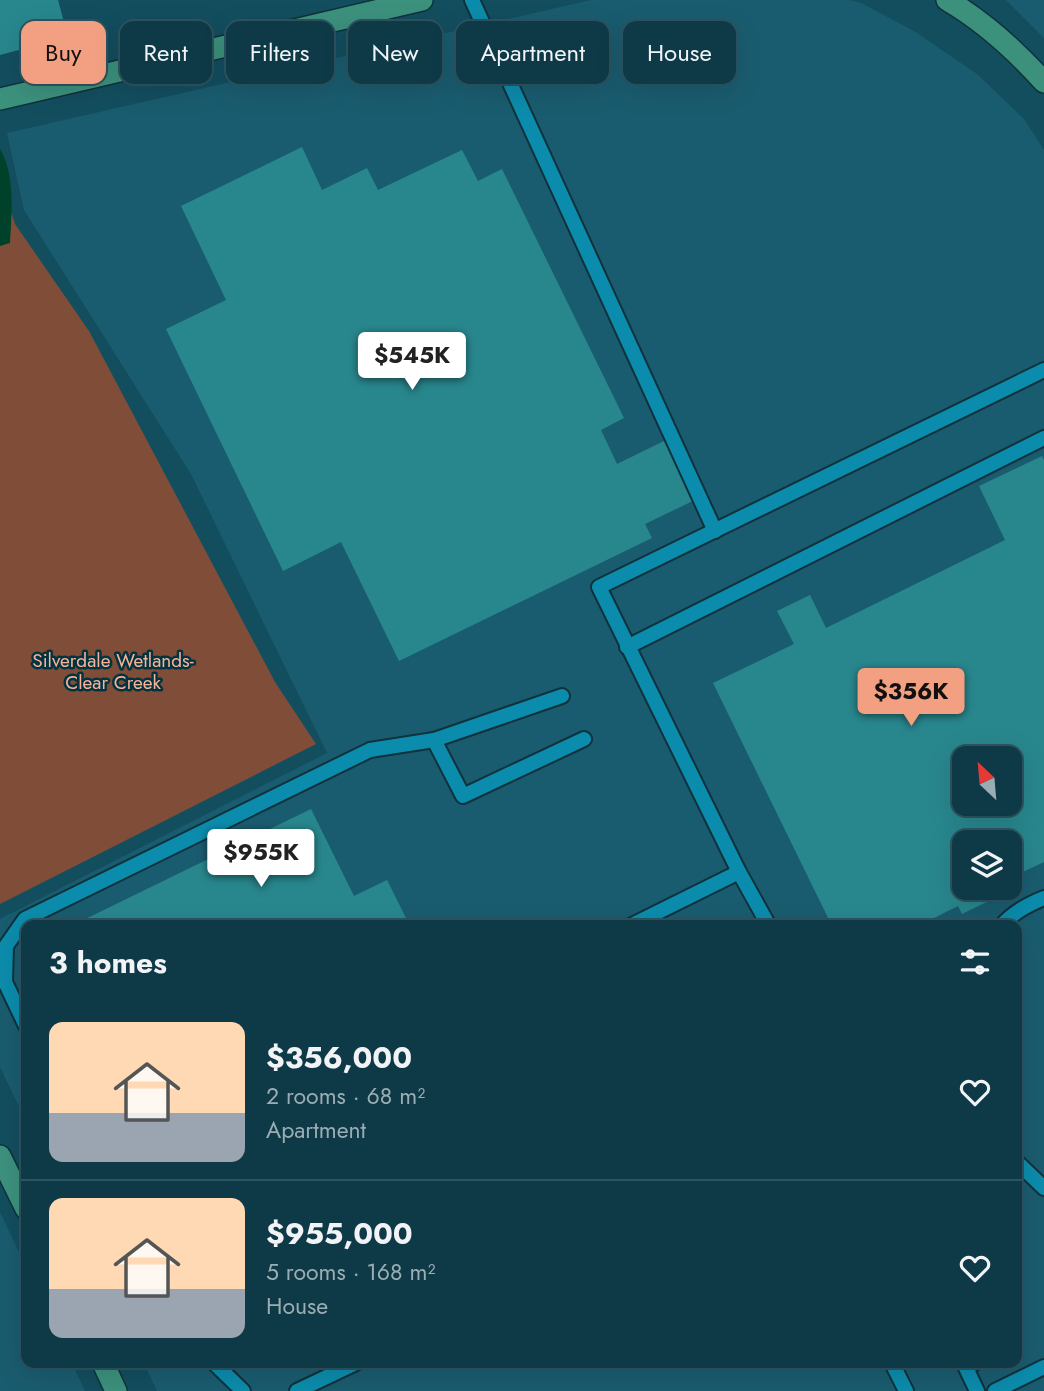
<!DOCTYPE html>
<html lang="en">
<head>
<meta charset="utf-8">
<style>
  body { margin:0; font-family:Jost,sans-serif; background:#17414e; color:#f1f3f6; height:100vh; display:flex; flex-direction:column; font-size:26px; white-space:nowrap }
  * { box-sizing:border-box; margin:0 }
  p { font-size:23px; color:#9badb4 }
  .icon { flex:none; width:38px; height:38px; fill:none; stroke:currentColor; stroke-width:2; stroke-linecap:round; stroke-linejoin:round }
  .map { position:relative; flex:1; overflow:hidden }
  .drawer { position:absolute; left:21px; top:920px; width:1001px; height:448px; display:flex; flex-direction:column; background:#0e3a47; border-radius:14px; box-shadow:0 7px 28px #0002,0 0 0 2px #2e5460 }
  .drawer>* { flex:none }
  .banner { position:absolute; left:21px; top:21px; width:1003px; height:63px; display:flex; gap:14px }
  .needle { width:46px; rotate:334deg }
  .fabs { position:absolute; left:952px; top:746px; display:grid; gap:14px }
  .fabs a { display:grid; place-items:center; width:70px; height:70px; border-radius:14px; background:#0e3a47; box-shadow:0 7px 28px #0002,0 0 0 2px #2e5460; font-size:35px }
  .price { position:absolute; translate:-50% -60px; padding:0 16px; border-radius:7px; background:#fff; color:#222; font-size:23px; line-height:46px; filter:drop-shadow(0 2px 4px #0008) }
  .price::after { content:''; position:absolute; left:50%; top:42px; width:21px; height:16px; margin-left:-10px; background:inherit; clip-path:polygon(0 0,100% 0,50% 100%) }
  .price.current { background:#f2a081; color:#111 }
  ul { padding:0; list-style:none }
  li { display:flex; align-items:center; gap:21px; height:175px; padding:0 28px }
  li+li { border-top:2px solid #2e5460 }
  li span { display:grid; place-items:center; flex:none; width:196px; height:140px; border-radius:14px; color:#555 }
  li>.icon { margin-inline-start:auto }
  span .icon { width:84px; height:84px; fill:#fffc; stroke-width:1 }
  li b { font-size:30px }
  h2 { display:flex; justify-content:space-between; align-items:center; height:84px; padding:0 28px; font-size:30px }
  .tag { padding:0 24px; border-radius:14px; background:#0e3a47; box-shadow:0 7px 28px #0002,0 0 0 2px #2e5460; font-size:24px; line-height:63px }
  .tag.current { background:#f2a081; color:#111 }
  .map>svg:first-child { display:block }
  .built { fill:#1a5c6f; fill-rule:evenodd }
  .green { fill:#804d39 }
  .water { fill:#004129 }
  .building { fill:#28878d; fill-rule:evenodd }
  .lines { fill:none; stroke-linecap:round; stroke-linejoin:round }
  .lane-casing { stroke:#10323c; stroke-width:18 }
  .secondary-casing { stroke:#10323c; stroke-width:24 }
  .lane { stroke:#0c8cac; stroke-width:14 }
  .secondary { stroke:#3c917d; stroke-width:21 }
  .labels { text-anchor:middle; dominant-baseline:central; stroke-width:5; stroke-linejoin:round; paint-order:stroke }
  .park-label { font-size:19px; fill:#fbb297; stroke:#013340 }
</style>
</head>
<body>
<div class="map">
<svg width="1044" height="1391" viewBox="0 0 1044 1391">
  <rect width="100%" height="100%" fill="#134e5f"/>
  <g class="built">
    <path d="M591,0H849L861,3L914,31L977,74L1024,119L1044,150V1391H157L144,1363H1017V926H26V1121L0,1067V919L327,753L191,474L24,210L7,133ZM964,758H1010V803H964ZM964,842H1010V887H964Z"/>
    <polygon points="1006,0 1044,0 1044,38"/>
    <polygon points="0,1212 26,1267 26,1363 72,1363 85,1391 0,1391"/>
  </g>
  <polygon class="green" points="0,157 5,193 15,224 89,331 275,682 316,744 0,904"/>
  <path class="water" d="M0,149C15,174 12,213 10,243L0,246Z"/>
  <g class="building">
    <polygon points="0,0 58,0 68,37 0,55"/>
    <polygon points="302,147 322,190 367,168 378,190 462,150 478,181 502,169 624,418 601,430 617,464 668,439 697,499 645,524 652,538 399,661 341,542 283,571 166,329 226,300 181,206"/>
    <path d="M1042,456L1044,460V862L1010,878V842H964V887H994L999,896L962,914L958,906L918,926H832L713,683L794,644L777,611L810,595L826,628L1005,540L979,486ZM964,758H1010V803H964Z"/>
    <polygon points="311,809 354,896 387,880 410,926 71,926"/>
  </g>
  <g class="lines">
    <g class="lane-casing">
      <g id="lane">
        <polyline points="472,0 715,531"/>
        <polyline points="627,647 1044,438"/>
        <polyline points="434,740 463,796 584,739"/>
        <polyline points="630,926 739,872"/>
        <polyline points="769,926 739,872 599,587 1044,370"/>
        <path d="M1001,926C1014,912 1027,905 1044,898"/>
        <polyline points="26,1026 5,982 6,946 25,919 370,750 434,740 562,696"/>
        <polyline points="1017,1162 1044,1188"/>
        <polyline points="214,1363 243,1391"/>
        <polyline points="892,1363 906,1391"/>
        <polyline points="975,1363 966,1368 977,1391"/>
        <polyline points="297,1391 356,1363"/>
        <polyline points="995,1391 1044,1367"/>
      </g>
    </g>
    <g class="secondary-casing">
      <g id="secondary">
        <path d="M947,0C983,21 1016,51 1044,82"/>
        <polyline points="0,99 422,0"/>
        <polyline points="0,1156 26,1209"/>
        <polyline points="103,1363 116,1391"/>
      </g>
    </g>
    <use href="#lane" class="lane"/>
    <use href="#secondary" class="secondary"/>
  </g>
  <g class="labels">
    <g class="park-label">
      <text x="113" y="660">Silverdale Wetlands-<tspan x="113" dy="22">Clear Creek</tspan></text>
    </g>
  </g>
</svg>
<div class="fabs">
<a><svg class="needle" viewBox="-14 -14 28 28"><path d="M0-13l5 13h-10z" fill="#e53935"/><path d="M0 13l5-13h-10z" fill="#9badb4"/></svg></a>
<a><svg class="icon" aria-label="layers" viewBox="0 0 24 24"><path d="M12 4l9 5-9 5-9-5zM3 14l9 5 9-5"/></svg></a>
</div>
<b class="price" style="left:412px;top:392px">$545K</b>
<b class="price current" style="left:911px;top:728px">$356K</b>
<b class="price" style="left:261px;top:889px">$955K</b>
<div class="banner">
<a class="tag current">Buy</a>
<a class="tag">Rent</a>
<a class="tag">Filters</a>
<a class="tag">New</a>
<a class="tag">Apartment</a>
<a class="tag">House</a>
</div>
<section class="drawer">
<h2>3 homes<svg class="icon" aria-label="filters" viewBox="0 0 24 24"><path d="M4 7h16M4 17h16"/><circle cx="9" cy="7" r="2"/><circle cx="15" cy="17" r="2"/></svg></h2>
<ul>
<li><span style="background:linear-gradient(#ffd9b3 65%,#9aa5b1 0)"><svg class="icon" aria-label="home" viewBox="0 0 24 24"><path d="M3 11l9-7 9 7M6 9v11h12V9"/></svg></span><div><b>$356,000</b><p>2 rooms · 68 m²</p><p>Apartment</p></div><svg class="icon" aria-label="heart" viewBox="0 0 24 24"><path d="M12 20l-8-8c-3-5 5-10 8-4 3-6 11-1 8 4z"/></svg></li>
<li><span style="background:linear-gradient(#ffd9b3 65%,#9aa5b1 0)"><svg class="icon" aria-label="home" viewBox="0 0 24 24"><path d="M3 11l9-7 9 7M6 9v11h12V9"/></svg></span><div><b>$955,000</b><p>5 rooms · 168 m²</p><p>House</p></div><svg class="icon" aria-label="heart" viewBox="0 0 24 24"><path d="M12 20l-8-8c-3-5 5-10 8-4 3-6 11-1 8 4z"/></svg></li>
</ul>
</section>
</div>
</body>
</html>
